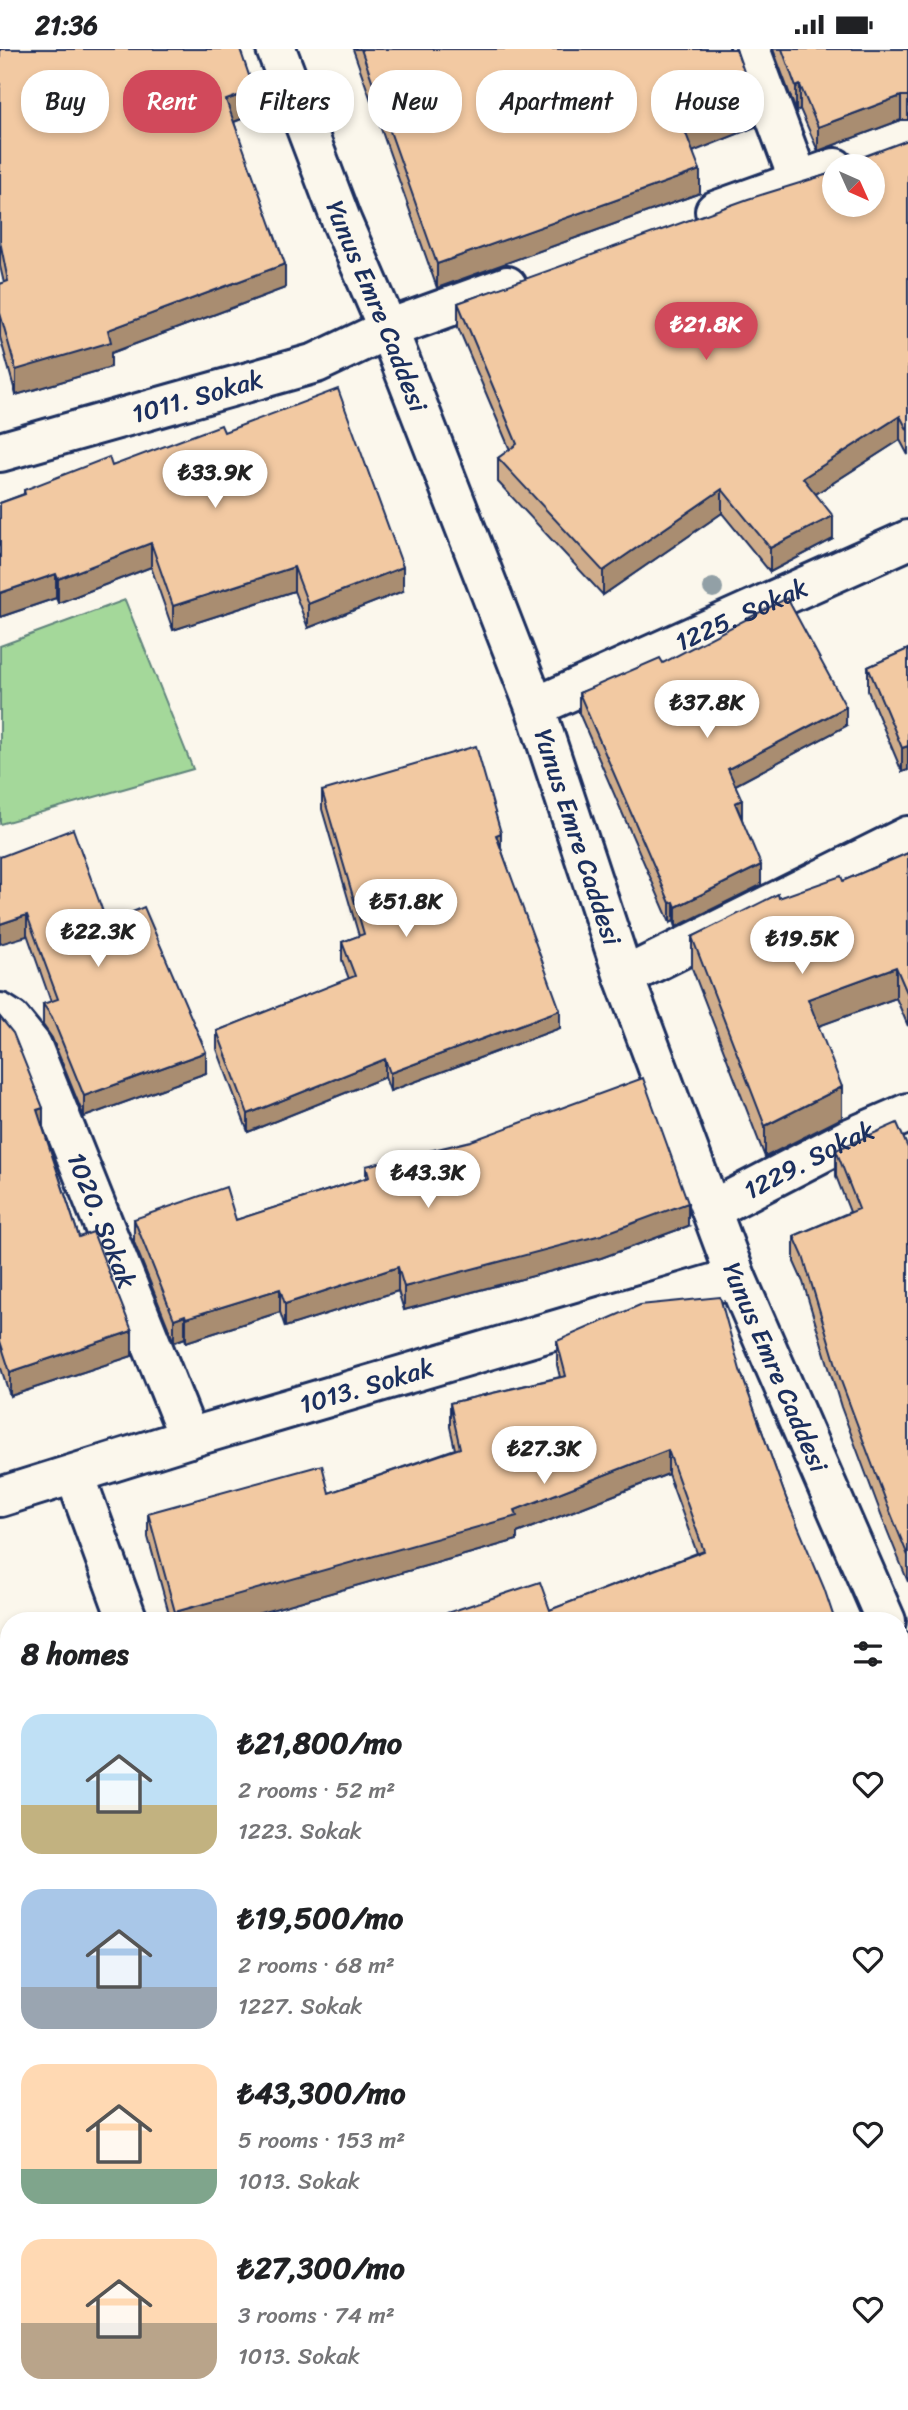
<!DOCTYPE html>
<html lang="en">
<head>
<meta charset="utf-8">
<style>
  body { margin:0; font-family:Sriracha,sans-serif; background:#f2f2f2; color:#202124; height:100vh; display:flex; flex-direction:column; font-size:26px; white-space:nowrap }
  * { box-sizing:border-box; margin:0 }
  p { font-size:23px; color:#757577 }
  .icon { flex:none; width:38px; height:38px; fill:none; stroke:currentColor; stroke-width:2; stroke-linecap:round; stroke-linejoin:round }
  .map { position:relative; flex:1; overflow:hidden }
  .side { position:absolute; left:0px; top:1563px; width:908px; height:800px; display:flex; flex-direction:column; background:#fff; border-radius:28px 28px 0 0; box-shadow:0 4px 10px #0003 }
  .side>* { flex:none }
  .hud { position:absolute; left:21px; top:21px; width:866px; height:63px; display:flex; gap:14px }
  .needle { width:46px; rotate:135deg }
  .buttons { position:absolute; left:822px; top:105px; display:grid; gap:14px }
  .buttons a { display:grid; place-items:center; width:63px; height:63px; border-radius:50%; background:#fff; box-shadow:0 4px 10px #0003; font-size:35px }
  .price { position:absolute; translate:-50% -60px; padding:0 16px; border-radius:24px; background:#fff; color:#222; font-size:23px; line-height:46px; filter:drop-shadow(0 2px 4px #0008) }
  .price::after { content:''; position:absolute; left:50%; top:42px; width:21px; height:16px; margin-left:-10px; background:inherit; clip-path:polygon(0 0,100% 0,50% 100%) }
  .price.selected { background:#d1495b; color:#fff }
  ul { padding:0; list-style:none }
  li { display:flex; align-items:center; gap:21px; height:175px; padding:0 21px }
  li span { display:grid; place-items:center; flex:none; width:196px; height:140px; border-radius:21px; color:#555 }
  li>.icon { margin-inline-start:auto }
  span .icon { width:84px; height:84px; fill:#fffc; stroke-width:1 }
  li b { font-size:30px }
  h2 { display:flex; justify-content:space-between; align-items:center; height:84px; padding:0 21px; font-size:30px }
  .pill { padding:0 24px; border-radius:28px; background:#fff; box-shadow:0 4px 10px #0003; font-size:24px; line-height:63px }
  .pill.selected { background:#d1495b; color:#fff }
  .status { display:flex; justify-content:space-between; align-items:center; height:49px; padding:0 35px; background:#fff; direction:ltr }
  .status svg { height:19px; fill:currentColor }
  .map>svg:first-child { display:block }
  .green { fill:#a4d89a; stroke:#60847c; stroke-width:2 }
  .lines { fill:none; stroke-linecap:round; stroke-linejoin:round }
  .street-casing { stroke:#1b2f5e; stroke-width:44 }
  .secondary-casing { stroke:#1b2f5e; stroke-width:44 }
  .street { stroke:#fbf7ec; stroke-width:38 }
  .secondary { stroke:#fbf7ec; stroke-width:38 }
  .tree { fill:#92a0a6 }
  .wall { fill:#d0ad8b; stroke:#1b2f5e; stroke-width:2 }
  .shaded-wall { fill:#a98d71; stroke:#1b2f5e; stroke-width:2 }
  .building { fill:#f2c9a2; stroke:#1b2f5e; stroke-width:2 }
  .labels { text-anchor:middle; dominant-baseline:central; stroke-width:5; stroke-linejoin:round; paint-order:stroke }
  .street-label { font-size:26px; fill:#1b2f5e; stroke:#fbf7ec }
</style>
</head>
<body>
<div class="status"><b>21:36</b><svg viewBox="0 0 49 12"><path d="M0 12V9h3v3zM5 12V6h3v6zM10 12V3h3v9zM15 12V0h3v12zM26 1h20v11H26zM47 4h2v5h-2z"/></svg></div>
<div class="map">
<svg width="908" height="2361" viewBox="0 0 908 2361">
  <rect width="100%" height="100%" fill="#fbf7ec"/>
  <filter id="ink" filterUnits="userSpaceOnUse"><feTurbulence type="fractalNoise" baseFrequency=".0143" numOctaves="2"/><feDisplacementMap in="SourceGraphic" scale="14" xChannelSelector="R" yChannelSelector="G"/><feConvolveMatrix kernelMatrix="1 2 1 2 8 2 1 2 1" color-interpolation-filters="sRGB"/></filter>
  <g filter="url(#ink)">
    <polygon class="green" points="125,551 193,720 0,775 0,597"/>
    <g class="lines">
      <g class="street-casing">
        <g id="street">
          <polyline points="750,0 799,132"/>
          <polyline points="715,162 835,119"/>
          <path id="s1" d="M0,403L316,314L388,280L507,237"/>
          <path id="s2" d="M535,658L908,491"/>
          <polyline points="624,928 908,787"/>
          <path id="s3" d="M0,964L11,971L32,997L189,1389"/>
          <path id="s4" d="M711,1161L848,1090L908,1064"/>
          <polyline points="75,1426 128,1572"/>
          <path id="s5" d="M0,1448L189,1389L736,1228"/>
          <polyline points="64,2361 85,2354"/>
        </g>
      </g>
      <g class="secondary-casing">
        <g id="secondary">
          <path id="s6" d="M276,0L341,171L388,280L535,658L624,928L736,1228L886,1572"/>
          <polyline points="900,1602 908,1621"/>
          <polyline points="900,1690 908,1687"/>
          <polyline points="0,1940 9,1937"/>
        </g>
      </g>
      <use href="#street" class="street"/>
      <use href="#secondary" class="secondary"/>
    </g>
    <circle class="tree" cx="713" cy="539" r="10"/>
    <g class="wall">
      <polygon points="0,0 254,65 234,73 285,239 111,304 111,318 16,346 0,288 0,235 4,234 0,217"/>
      <polygon points="353,0 736,0 755,78 693,102 700,144 437,239"/>
      <polygon points="773,0 908,0 908,71 901,71 818,102 800,60 796,62"/>
      <polygon points="908,91 908,406 900,391 816,445 833,490 770,523 722,464 603,546 498,433 498,409 510,401 458,278 458,254 834,123 835,118 835,156"/>
      <polygon points="224,383 403,542 308,579 294,542 173,581 151,518 58,554 56,549 0,568 0,454 24,445 24,441 112,417"/>
      <polygon points="908,600 908,721 902,723 868,642 868,618"/>
      <polygon points="663,614 846,677 735,736 742,770 761,836 676,878 674,872 670,874 579,664 579,644"/>
      <polygon points="322,742 501,799 560,979 390,1042 385,1028 248,1083 217,1000 217,982 349,930 342,911 342,893 359,887 322,760"/>
      <polygon points="908,804 908,977 896,949 818,977 842,1069 765,1108 692,919 692,888 779,849 843,832"/>
      <polygon points="0,808 107,874 206,1024 84,1068 52,989 43,976 43,955 51,953"/>
      <polygon points="0,968 43,1078 79,1188 132,1307 10,1347 0,1316"/>
      <polygon points="908,1099 908,1533 887,1481 841,1358 803,1233 794,1213 794,1187 850,1163 836,1127 836,1101"/>
      <polygon points="366,1117 688,1177 601,1209 404,1261 398,1242 285,1278 280,1263 186,1293 185,1289 174,1293 134,1193 134,1170 236,1171 366,1129"/>
      <polygon points="557,1292 740,1321 786,1449 835,1572 550,1561 697,1504 668,1425 517,1484 517,1491 232,1572 171,1572 148,1488 148,1464 329,1444 455,1400 450,1378 450,1354 560,1328 557,1316"/>
      <polygon points="9,1657 9,1700 3,1683 3,1659"/>
      <polygon points="908,1886 908,2063 900,2064 900,1889"/>
      <polygon points="7,1972 9,1972 9,2003 7,1999"/>
      <polygon points="9,2033 9,2324 6,2317 0,2319"/>
      <polygon points="908,2080 908,2285 906,2286 900,2264 900,2081"/>
      <polygon points="227,2354 496,2354 499,2361 208,2361"/>
      <polygon points="587,2354 680,2354 682,2361 590,2361"/>
    </g>
    <g class="shaded-wall">
      <polygon points="800,36 800,60 796,62 796,38"/>
      <polygon points="254,41 254,65 226,76 226,51"/>
      <polygon points="901,47 901,71 818,102 818,78"/>
      <polygon points="755,54 755,78 685,106 685,82"/>
      <polygon points="700,121 700,144 437,239 437,215"/>
      <polygon points="285,215 285,239 111,304 111,318 16,346 16,321 108,281"/>
      <polygon points="900,367 900,391 803,453 803,429"/>
      <polygon points="722,440 722,464 603,546 603,522"/>
      <polygon points="833,467 833,490 770,523 770,499"/>
      <polygon points="151,494 151,518 58,554 58,530"/>
      <polygon points="294,518 294,542 173,581 173,557"/>
      <polygon points="403,518 403,542 308,579 308,555"/>
      <polygon points="56,525 56,549 0,568 0,544"/>
      <polygon points="846,658 846,677 728,740 728,720"/>
      <polygon points="908,697 908,721 902,723 902,699"/>
      <polygon points="742,751 742,770 735,754"/>
      <polygon points="501,784 501,802 496,786"/>
      <polygon points="761,816 761,836 676,878 676,858"/>
      <polygon points="674,853 674,872 670,874 670,854"/>
      <polygon points="27,866 27,887 0,895 0,875"/>
      <polygon points="896,918 896,949 808,981 808,950"/>
      <polygon points="560,961 560,979 390,1042 390,1024"/>
      <polygon points="206,1003 206,1024 84,1068 84,1047"/>
      <polygon points="385,1010 385,1028 248,1083 248,1065"/>
      <polygon points="842,1038 842,1069 765,1108 765,1077"/>
      <polygon points="43,1059 43,1083 37,1061"/>
      <polygon points="688,1154 688,1177 601,1209 404,1261 404,1238"/>
      <polygon points="398,1218 398,1242 285,1278 285,1255"/>
      <polygon points="280,1240 280,1263 186,1293 186,1269"/>
      <polygon points="185,1266 185,1289 174,1293 174,1270"/>
      <polygon points="132,1282 132,1307 10,1347 10,1323"/>
      <polygon points="668,1401 668,1425 517,1484 517,1491 232,1572 175,1572 175,1563 515,1461"/>
      <polygon points="908,1748 908,1774 900,1776 900,1751"/>
      <polygon points="9,1870 9,1895 0,1897 0,1873"/>
      <polygon points="903,2037 903,2063 900,2064 900,2039"/>
      <polygon points="908,2259 908,2285 906,2286 906,2260"/>
      <polygon points="6,2291 6,2317 0,2319 0,2293"/>
      <polygon points="396,2354 408,2354 408,2361 375,2361"/>
    </g>
    <g class="building">
      <polygon points="0,0 240,0 254,41 226,51 285,215 108,281 111,293 16,321 0,264 0,235 8,232 0,192"/>
      <polygon points="361,0 736,0 755,54 685,82 700,121 437,215"/>
      <polygon points="782,0 908,0 908,47 901,47 818,78 800,36 796,38"/>
      <polygon points="908,91 908,382 900,367 803,429 833,467 770,499 722,440 603,522 498,409 517,395 458,254 748,150 835,123 835,156 873,156 873,117 838,117"/>
      <polygon points="338,340 403,518 308,555 294,518 173,557 151,494 58,530 56,525 0,544 0,454 25,445 24,441 109,408 112,417 221,376 224,383"/>
      <polygon points="787,549 846,658 728,720 742,751 735,754 761,816 676,858 674,853 670,854 579,644 660,609 663,614"/>
      <polygon points="908,600 908,697 902,699 868,618"/>
      <polygon points="476,697 501,784 496,786 560,961 390,1024 385,1010 248,1065 217,982 355,927 342,893 364,885 322,742"/>
      <polygon points="73,780 107,874 144,858 206,1003 84,1047 52,968 43,955 58,950 27,866 0,875 0,808"/>
      <polygon points="908,804 908,946 896,918 808,950 842,1038 765,1077 692,888 778,845 779,849 841,827 843,832"/>
      <polygon points="0,968 13,984 43,1059 37,1061 79,1188 93,1183 132,1282 10,1323 0,1292"/>
      <polygon points="643,1029 688,1154 601,1186 404,1238 398,1218 285,1255 280,1240 186,1269 185,1266 174,1270 134,1170 226,1138 236,1171 369,1128 366,1117 471,1092"/>
      <polygon points="897,1074 908,1099 908,1507 887,1455 841,1332 803,1207 794,1187 859,1160 836,1101"/>
      <polygon points="720,1248 740,1321 786,1449 824,1539 835,1572 423,1572 540,1533 550,1561 704,1502 668,1401 515,1461 517,1467 175,1563 148,1464 322,1416 329,1444 460,1399 450,1354 566,1327 557,1292 640,1256"/>
      <polygon points="9,1657 9,1676 3,1659"/>
      <polygon points="900,1702 901,1702 908,1722 908,1748 900,1751"/>
      <polygon points="9,1717 9,1870 0,1873 0,1720"/>
      <polygon points="908,1886 908,2037 900,2039 900,1889"/>
      <polygon points="9,2033 9,2298 6,2291 0,2293 0,2035"/>
      <polygon points="908,2080 908,2259 906,2260 900,2239 900,2081"/>
      <polygon points="227,2354 396,2354 375,2361 208,2361"/>
      <polygon points="410,2354 496,2354 499,2361 412,2361"/>
      <polygon points="595,2354 680,2354 683,2361 598,2361"/>
    </g>
  </g>
  <g class="labels">
    <g class="street-label">
      <text stroke="none"><textPath href="#s6" startOffset="276">Yunus Emre Caddesi</textPath></text>
      <text stroke="none"><textPath href="#s1" startOffset="205">1011. Sokak</textPath></text>
      <text stroke="none"><textPath href="#s2" startOffset="226">1225. Sokak</textPath></text>
      <text stroke="none"><textPath href="#s6" startOffset="844">Yunus Emre Caddesi</textPath></text>
      <text stroke="none"><textPath href="#s4" startOffset="110">1229. Sokak</textPath></text>
      <text stroke="none"><textPath href="#s3" startOffset="234">1020. Sokak</textPath></text>
      <text stroke="none"><textPath href="#s6" startOffset="1410">Yunus Emre Caddesi</textPath></text>
      <text stroke="none"><textPath href="#s5" startOffset="383">1013. Sokak</textPath></text>
    </g>
  </g>
</svg>
<div class="buttons">
<a><svg class="needle" viewBox="-14 -14 28 28"><path d="M0-13l5 13h-10z" fill="#e53935"/><path d="M0 13l5-13h-10z" fill="#757577"/></svg></a>
</div>
<b class="price selected" style="left:706px;top:313px">₺21.8K</b>
<b class="price" style="left:215px;top:461px">₺33.9K</b>
<b class="price" style="left:707px;top:691px">₺37.8K</b>
<b class="price" style="left:406px;top:890px">₺51.8K</b>
<b class="price" style="left:98px;top:920px">₺22.3K</b>
<b class="price" style="left:802px;top:927px">₺19.5K</b>
<b class="price" style="left:428px;top:1161px">₺43.3K</b>
<b class="price" style="left:544px;top:1437px">₺27.3K</b>
<div class="hud">
<a class="pill">Buy</a>
<a class="pill selected">Rent</a>
<a class="pill">Filters</a>
<a class="pill">New</a>
<a class="pill">Apartment</a>
<a class="pill">House</a>
</div>
<section class="side">
<h2>8 homes<svg class="icon" aria-label="filters" viewBox="0 0 24 24"><path d="M4 7h16M4 17h16"/><circle cx="9" cy="7" r="2"/><circle cx="15" cy="17" r="2"/></svg></h2>
<ul>
<li><span style="background:linear-gradient(#bfe0f5 65%,#c2b280 0)"><svg class="icon" aria-label="home" viewBox="0 0 24 24"><path d="M3 11l9-7 9 7M6 9v11h12V9"/></svg></span><div><b>₺21,800/mo</b><p>2 rooms · 52 m²</p><p>1223. Sokak</p></div><svg class="icon" aria-label="heart" viewBox="0 0 24 24"><path d="M12 20l-8-8c-3-5 5-10 8-4 3-6 11-1 8 4z"/></svg></li>
<li><span style="background:linear-gradient(#a9c7e8 70%,#9aa5b1 0)"><svg class="icon" aria-label="home" viewBox="0 0 24 24"><path d="M3 11l9-7 9 7M6 9v11h12V9"/></svg></span><div><b>₺19,500/mo</b><p>2 rooms · 68 m²</p><p>1227. Sokak</p></div><svg class="icon" aria-label="heart" viewBox="0 0 24 24"><path d="M12 20l-8-8c-3-5 5-10 8-4 3-6 11-1 8 4z"/></svg></li>
<li><span style="background:linear-gradient(#ffd9b3 75%,#7fa58c 0)"><svg class="icon" aria-label="home" viewBox="0 0 24 24"><path d="M3 11l9-7 9 7M6 9v11h12V9"/></svg></span><div><b>₺43,300/mo</b><p>5 rooms · 153 m²</p><p>1013. Sokak</p></div><svg class="icon" aria-label="heart" viewBox="0 0 24 24"><path d="M12 20l-8-8c-3-5 5-10 8-4 3-6 11-1 8 4z"/></svg></li>
<li><span style="background:linear-gradient(#ffd9b3 60%,#b9a48a 0)"><svg class="icon" aria-label="home" viewBox="0 0 24 24"><path d="M3 11l9-7 9 7M6 9v11h12V9"/></svg></span><div><b>₺27,300/mo</b><p>3 rooms · 74 m²</p><p>1013. Sokak</p></div><svg class="icon" aria-label="heart" viewBox="0 0 24 24"><path d="M12 20l-8-8c-3-5 5-10 8-4 3-6 11-1 8 4z"/></svg></li>
</ul>
</section>
</div>
</body>
</html>
